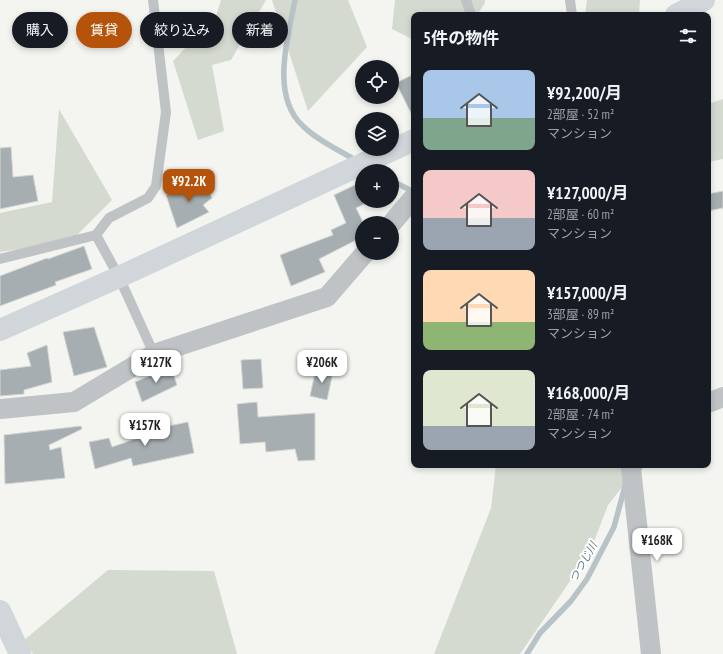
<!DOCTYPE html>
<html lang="ja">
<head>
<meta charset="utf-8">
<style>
  body { margin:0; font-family:"PT Sans Narrow","Noto Sans JP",sans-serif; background:#20242c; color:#f1f3f6; height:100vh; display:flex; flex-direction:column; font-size:15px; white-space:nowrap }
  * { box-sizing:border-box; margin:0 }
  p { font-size:13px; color:#9ea1a6 }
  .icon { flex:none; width:22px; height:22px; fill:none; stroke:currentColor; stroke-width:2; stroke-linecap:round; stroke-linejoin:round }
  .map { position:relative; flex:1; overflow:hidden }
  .sheet { position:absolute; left:411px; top:12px; width:300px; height:456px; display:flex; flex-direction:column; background:#171b24; border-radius:8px; box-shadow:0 2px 6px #0003 }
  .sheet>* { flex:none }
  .hud { position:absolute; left:12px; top:12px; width:339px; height:36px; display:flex; gap:8px }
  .fabs { position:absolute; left:355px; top:60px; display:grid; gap:8px }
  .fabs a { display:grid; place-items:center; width:44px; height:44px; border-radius:50%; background:#171b24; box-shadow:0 2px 6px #0003; font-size:20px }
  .price { position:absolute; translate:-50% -34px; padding:0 9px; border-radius:8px; background:#fff; color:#222; font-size:13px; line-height:26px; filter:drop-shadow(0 1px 2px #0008) }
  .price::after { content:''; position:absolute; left:50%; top:24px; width:12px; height:9px; margin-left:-6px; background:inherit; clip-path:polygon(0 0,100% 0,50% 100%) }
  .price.current { background:#b45309; color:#fff }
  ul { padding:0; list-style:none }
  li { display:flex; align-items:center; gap:12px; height:100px; padding:0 12px }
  li span { display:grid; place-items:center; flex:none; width:112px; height:80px; border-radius:8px; color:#555 }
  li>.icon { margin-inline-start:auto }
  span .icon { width:48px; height:48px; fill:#fffc; stroke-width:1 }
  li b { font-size:17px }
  h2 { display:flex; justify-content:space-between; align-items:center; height:48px; padding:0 12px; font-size:17px }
  .pill { padding:0 14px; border-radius:18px; background:#171b24; box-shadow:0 2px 6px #0003; font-size:14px; line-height:36px }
  .pill.current { background:#b45309; color:#fff }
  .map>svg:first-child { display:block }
  .green { fill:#d5dad1 }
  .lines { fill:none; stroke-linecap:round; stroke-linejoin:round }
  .stream { stroke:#b8c3c7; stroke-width:5.5 }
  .building { fill:#a6aeb2; stroke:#d5d5d2 }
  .lane { stroke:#bfc3c6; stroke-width:10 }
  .street { stroke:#bfc3c6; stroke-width:20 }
  .secondary { stroke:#d1d6da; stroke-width:22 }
  .labels { text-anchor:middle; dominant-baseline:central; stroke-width:4; stroke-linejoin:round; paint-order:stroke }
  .water-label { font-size:11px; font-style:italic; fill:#5f767d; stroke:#fff }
</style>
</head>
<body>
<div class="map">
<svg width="723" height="654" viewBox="0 0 723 654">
  <rect width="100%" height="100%" fill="#f4f4f0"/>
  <g class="green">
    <polygon points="221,0 266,0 231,60 212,65 224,131 198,140 173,61 216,16"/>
    <polygon points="272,0 348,0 367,47 308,111"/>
    <polygon points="395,0 485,0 485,3 477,15 414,15 414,40 392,29"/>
    <polygon points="587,0 640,0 639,15 585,15"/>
    <polygon points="723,99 723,159 708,162 708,104"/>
    <polygon points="59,109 112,200 70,242 0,252 0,213 52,202"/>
    <polygon points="496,465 628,465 626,482 608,505 590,552 520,654 434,654 491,508"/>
    <polygon points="108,570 214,571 237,654 33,654 23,641"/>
  </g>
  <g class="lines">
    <g class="stream">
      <path d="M295,0C288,37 270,96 303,126C318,141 339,150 357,161"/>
      <polyline points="392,181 414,192"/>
      <polyline points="527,654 540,633 571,601 587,579 614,527 625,486"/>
    </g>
  </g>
  <g class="building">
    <polygon points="414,74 414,119 396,83"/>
    <polygon points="11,147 13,177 33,175 38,201 0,209 0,148"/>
    <polygon points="204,180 212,198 203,205 209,212 177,228 166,195"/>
    <polygon points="355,185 364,204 356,208 362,220 362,237 319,259 325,272 291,286 280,255 333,235 331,230 346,223 334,195"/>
    <polygon points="723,191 723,208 708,211 708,194"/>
    <polygon points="84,246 92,269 55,282 56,285 0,306 0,276 47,258 48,259"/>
    <polygon points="94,327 107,367 74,376 63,332"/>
    <polygon points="47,345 52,382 24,390 24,394 0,396 0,370 31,366 27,353"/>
    <polygon points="261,359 263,388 243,389 241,360"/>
    <polygon points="171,367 177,385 142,402 135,382"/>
    <polygon points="316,368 333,372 327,400 310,396"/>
    <polygon points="257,402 258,417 315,413 315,460 298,461 295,449 266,452 265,442 240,444 237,404"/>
    <polygon points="188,422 194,453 133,466 131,458 95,469 89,442 109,438 112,447 141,437 139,432"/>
    <polygon points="81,426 82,429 49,445 50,450 61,447 65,478 5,484 4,435"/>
  </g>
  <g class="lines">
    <g class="lane">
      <polyline points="466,0 471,15"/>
      <polyline points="570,0 572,15"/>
      <polyline points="96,235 119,277 154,354"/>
      <polyline points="0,259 96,235 109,218 148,198 156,186 166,112 153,0"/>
    </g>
    <g class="street">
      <polyline points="392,223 414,197"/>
      <polyline points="708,403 723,397"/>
      <polyline points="0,409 74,402 154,354 327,297 365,253"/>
      <polyline points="633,465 631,468 651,654"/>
    </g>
    <g class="secondary">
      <polyline points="676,15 704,0"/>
      <polyline points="0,330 119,277 414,140"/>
      <polyline points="0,611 20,654"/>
    </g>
  </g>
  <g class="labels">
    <g class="water-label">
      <text transform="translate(583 562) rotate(-60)">つつじ川</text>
    </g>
  </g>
</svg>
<div class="fabs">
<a><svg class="icon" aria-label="locate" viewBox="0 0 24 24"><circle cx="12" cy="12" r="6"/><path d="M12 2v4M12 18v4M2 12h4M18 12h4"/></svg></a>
<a><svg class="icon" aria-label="layers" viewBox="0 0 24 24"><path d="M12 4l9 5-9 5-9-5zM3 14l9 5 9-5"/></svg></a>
<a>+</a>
<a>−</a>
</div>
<b class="price current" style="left:189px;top:203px">¥92.2K</b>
<b class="price" style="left:156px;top:384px">¥127K</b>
<b class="price" style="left:322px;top:384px">¥206K</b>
<b class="price" style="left:145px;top:447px">¥157K</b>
<b class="price" style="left:657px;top:562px">¥168K</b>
<div class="hud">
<a class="pill">購入</a>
<a class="pill current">賃貸</a>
<a class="pill">絞り込み</a>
<a class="pill">新着</a>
</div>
<section class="sheet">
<h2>5件の物件<svg class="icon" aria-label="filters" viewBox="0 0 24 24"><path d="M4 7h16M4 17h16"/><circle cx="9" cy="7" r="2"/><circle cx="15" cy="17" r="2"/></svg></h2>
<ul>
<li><span style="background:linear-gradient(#a9c7e8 60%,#7fa58c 0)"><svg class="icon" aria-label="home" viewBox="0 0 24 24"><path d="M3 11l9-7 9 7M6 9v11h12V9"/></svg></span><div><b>¥92,200/月</b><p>2部屋 · 52 m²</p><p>マンション</p></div></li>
<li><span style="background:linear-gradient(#f6c9c9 60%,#9aa5b1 0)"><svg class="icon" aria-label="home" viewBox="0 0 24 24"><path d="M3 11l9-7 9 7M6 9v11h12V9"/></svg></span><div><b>¥127,000/月</b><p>2部屋 · 60 m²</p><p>マンション</p></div></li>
<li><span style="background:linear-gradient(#ffd9b3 65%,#8fb573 0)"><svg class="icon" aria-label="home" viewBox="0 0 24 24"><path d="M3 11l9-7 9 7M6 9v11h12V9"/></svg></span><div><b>¥157,000/月</b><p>3部屋 · 89 m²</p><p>マンション</p></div></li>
<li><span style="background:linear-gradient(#dfe7d0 70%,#9aa5b1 0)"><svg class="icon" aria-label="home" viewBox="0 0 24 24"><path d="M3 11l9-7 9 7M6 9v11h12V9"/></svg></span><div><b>¥168,000/月</b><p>2部屋 · 74 m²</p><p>マンション</p></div></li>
</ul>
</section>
</div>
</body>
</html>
